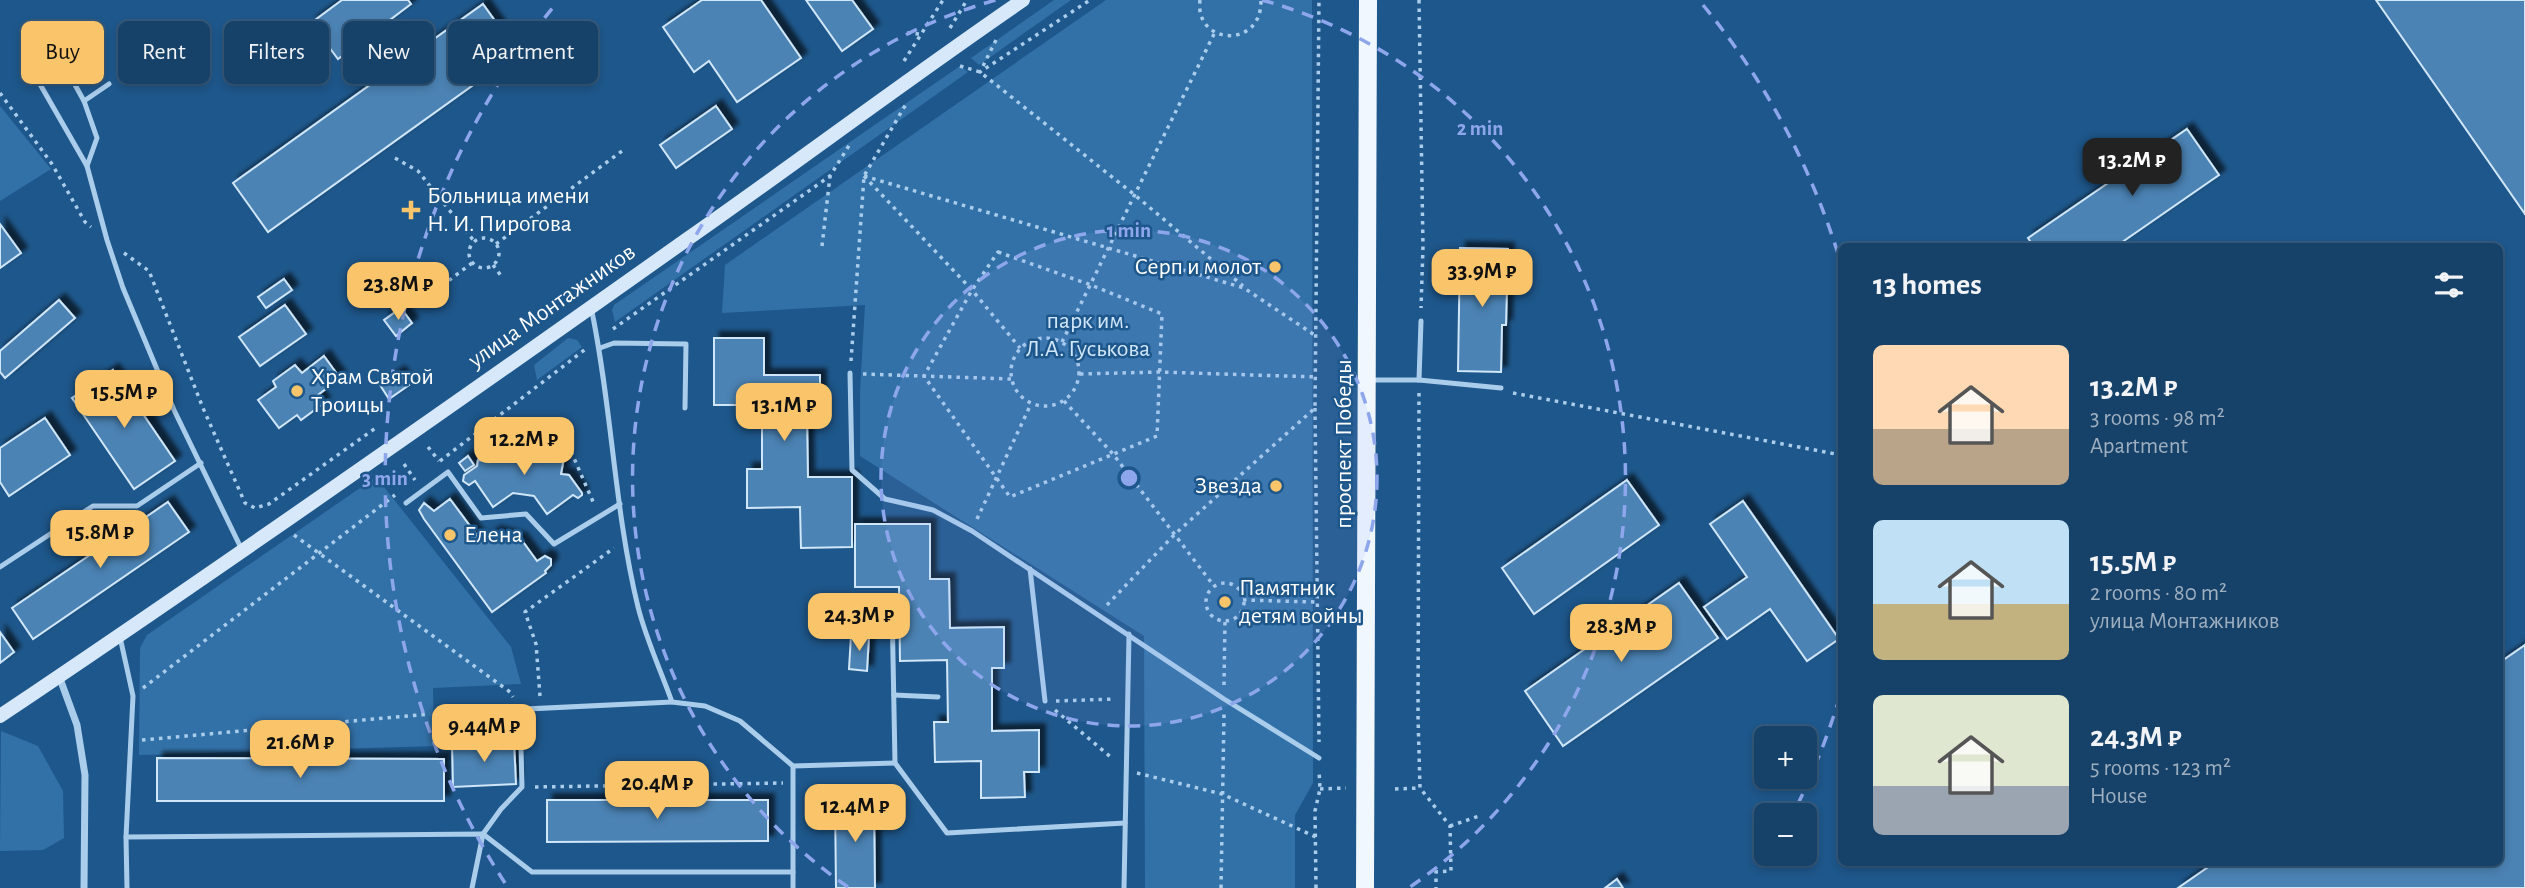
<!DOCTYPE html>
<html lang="en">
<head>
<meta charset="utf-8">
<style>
  body { margin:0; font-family:"Alegreya Sans",sans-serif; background:#234c71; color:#f1f3f6; height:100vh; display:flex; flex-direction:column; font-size:26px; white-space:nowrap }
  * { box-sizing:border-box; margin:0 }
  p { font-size:23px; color:#9eafc0 }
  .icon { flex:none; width:38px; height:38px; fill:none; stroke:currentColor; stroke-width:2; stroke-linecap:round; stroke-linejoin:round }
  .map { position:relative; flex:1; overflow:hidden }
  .side { position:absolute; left:1838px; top:243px; width:665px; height:623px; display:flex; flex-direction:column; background:#164168; border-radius:10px; box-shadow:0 4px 10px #0003,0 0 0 2px #355a7c }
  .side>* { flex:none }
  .top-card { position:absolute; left:21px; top:21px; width:665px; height:63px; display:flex; gap:14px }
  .controls { position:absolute; left:1754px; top:726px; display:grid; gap:14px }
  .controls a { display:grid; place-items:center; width:63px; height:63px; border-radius:10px; background:#164168; box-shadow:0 4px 10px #0003,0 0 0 2px #355a7c; font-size:35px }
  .price { position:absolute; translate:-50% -60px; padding:0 16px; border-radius:14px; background:#fac46a; color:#111; font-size:23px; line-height:46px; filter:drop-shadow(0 2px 4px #0008) }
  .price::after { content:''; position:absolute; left:50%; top:42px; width:21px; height:16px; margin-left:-10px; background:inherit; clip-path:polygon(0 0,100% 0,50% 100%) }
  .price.on { background:#222; color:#fff }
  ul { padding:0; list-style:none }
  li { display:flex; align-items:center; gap:21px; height:175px; padding:0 35px }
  li span { display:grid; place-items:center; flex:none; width:196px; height:140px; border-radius:10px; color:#555 }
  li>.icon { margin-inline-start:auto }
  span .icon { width:84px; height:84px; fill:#fffc; stroke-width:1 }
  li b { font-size:30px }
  h2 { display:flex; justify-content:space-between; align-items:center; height:84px; padding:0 35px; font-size:30px }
  .chip { padding:0 24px; border-radius:10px; background:#164168; box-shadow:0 4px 10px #0003,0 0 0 2px #355a7c; font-size:24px; line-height:63px }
  .chip.on { background:#fac46a; color:#111 }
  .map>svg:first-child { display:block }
  .green { fill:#3271a8 }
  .building { fill:#4b83b4; stroke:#d0e6f9; stroke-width:2; filter:url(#shadow) }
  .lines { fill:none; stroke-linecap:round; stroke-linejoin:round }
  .path { stroke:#aacdec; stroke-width:3.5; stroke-dasharray:3.5 5; stroke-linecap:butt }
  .service { stroke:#aacdec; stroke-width:5 }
  .minor { stroke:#aacdec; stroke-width:7 }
  .secondary { stroke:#d6e8f9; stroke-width:14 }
  .primary { stroke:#f0f7ff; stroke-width:18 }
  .ring { fill:none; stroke:#8ea6ec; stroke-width:3.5; stroke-dasharray:12 9 }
  .poi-dot { fill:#fac46a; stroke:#1e578b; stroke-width:2.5 }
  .labels { text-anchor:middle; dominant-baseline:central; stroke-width:5; stroke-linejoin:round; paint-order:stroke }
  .poi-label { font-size:24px; fill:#fff; stroke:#1e578b; text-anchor:start }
  .street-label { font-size:24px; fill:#fff; stroke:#1e578b }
  .park-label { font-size:24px; fill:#d0e6f9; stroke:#1e578b }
  .centre { fill:#8ea6ec; stroke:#1e578b; stroke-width:3.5 }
  .ring-label { font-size:21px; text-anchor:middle; font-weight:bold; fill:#8ea6ec; stroke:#1e578b; stroke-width:5; stroke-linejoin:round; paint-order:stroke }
</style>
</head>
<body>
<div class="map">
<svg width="2525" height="888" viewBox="0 0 2525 888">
  <defs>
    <filter id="shadow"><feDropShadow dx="6" dy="-6" stdDeviation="2" flood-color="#0009"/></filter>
  </defs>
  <rect width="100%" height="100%" fill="#1e578b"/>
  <g class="green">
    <polygon points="1054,0 1071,0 979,65 971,58"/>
    <polygon points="1106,0 1312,0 1313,783 1295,815 1295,888 1145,888 1144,636 860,456 860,391 865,305 722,313 725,265"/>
    <polygon points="960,66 968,72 615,322 612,310 614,305"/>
    <polygon points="0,106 51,169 0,201"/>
    <polygon points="568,338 577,340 582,347 537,380 534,365"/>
    <polygon points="376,477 511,647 521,684 433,688 434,746 139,755 140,648 147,635"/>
    <polygon points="1,731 38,746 63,791 64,838 43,850 0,851"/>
  </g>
  <g class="building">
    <polygon points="342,0 408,0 411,4 338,59 311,23"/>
    <polygon points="702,0 761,0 801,58 737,102 709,61 694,72 663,27"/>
    <polygon points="806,0 852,0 873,29 842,51"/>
    <polygon points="2376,0 2525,0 2525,214"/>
    <polygon points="483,4 518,53 268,232 233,183"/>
    <polygon points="716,106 732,129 676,168 660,145"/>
    <polygon points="2187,129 2219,175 2115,247 2034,247 2028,238"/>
    <polygon points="0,224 21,253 0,268"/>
    <polygon points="1460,248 1508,249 1506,325 1502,325 1501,372 1458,371"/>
    <polygon points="284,279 292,290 266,308 258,297"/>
    <polygon points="390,281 400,295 393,301 382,286"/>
    <polygon points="59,300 75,318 5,378 0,372 0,351"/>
    <polygon points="285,305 306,334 260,366 239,337"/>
    <polygon points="401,308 412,323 396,336 384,320"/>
    <polygon points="714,338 764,338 764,375 820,375 820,415 807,415 808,477 852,477 852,547 801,548 800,507 747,508 747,469 762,469 762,405 714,405"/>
    <polygon points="324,356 340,378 318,395 324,403 301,420 297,415 279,428 258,400 276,387 273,381 295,365 302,373"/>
    <polygon points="113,370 175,461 134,489 72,398"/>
    <polygon points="399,372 409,385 389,399 380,385"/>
    <polygon points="45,418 70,455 9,496 0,482 0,448"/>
    <polygon points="503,440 512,446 514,457 521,457 530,452 535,460 540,461 544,450 549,447 556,448 562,451 564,458 561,474 569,475 582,493 582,495 578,498 573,495 547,514 534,496 513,493 493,507 475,481 469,485 463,481 464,475 477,466 478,460 488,462 492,447"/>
    <polygon points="468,456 474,465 465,471 459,463"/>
    <polygon points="1627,480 1659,525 1534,614 1502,568"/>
    <polygon points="450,499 482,542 495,532 521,539 537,561 545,556 551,559 551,565 545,571 546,573 492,612 424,519 419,510 424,503 434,511"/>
    <polygon points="1743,501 1839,639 1807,661 1770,609 1727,639 1704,607 1747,577 1710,524"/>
    <polygon points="168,502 189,532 33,639 12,608"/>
    <polygon points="855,524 930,524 930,579 949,579 950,628 1004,627 1004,668 992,668 992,731 1039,730 1039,772 1024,772 1025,797 981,798 981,761 935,762 934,722 948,722 947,660 900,661 899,587 855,587"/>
    <polygon points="1679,583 1718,638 1563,746 1525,691"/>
    <polygon points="0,632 14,652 0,663"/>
    <polygon points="851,635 869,636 867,671 849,669"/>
    <polygon points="2525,645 2525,888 2178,888 2214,863 2499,863 2499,663"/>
    <polygon points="514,741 516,784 453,787 452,743"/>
    <polygon points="157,758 444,759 444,801 157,801"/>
    <polygon points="547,800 768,800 768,841 547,842"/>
    <polygon points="835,800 874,800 875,888 836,888"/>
    <polygon points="1617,879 1623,888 1605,888"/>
  </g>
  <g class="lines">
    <g class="path">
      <path d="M1200,0C1194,45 1262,50 1261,0"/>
      <polyline points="1419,0 1423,247 1421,308"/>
      <polyline points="950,28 967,0"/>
      <polyline points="907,33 919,34"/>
      <polyline points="996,40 980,72 1090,0"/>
      <polyline points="904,61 943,0"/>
      <polyline points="960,66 980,72 1136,196 1243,286"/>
      <polyline points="0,93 52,164 85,222 91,227"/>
      <polyline points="395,158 418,171 474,241"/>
      <polyline points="864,176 1244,288 1316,336"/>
      <polyline points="864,176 972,290 1020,348"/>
      <circle cx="484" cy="253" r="15"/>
      <polyline points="496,244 622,151"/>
      <polyline points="822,246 830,176"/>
      <polygon points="998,252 1091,285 1162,314 1157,436 1010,497 924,376 972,290"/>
      <polyline points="124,253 149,271 203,408 245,503 255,508 269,504 377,427"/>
      <polyline points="493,265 502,277"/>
      <polyline points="415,306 472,263"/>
      <polyline points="613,329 830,176 850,144"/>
      <circle cx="1045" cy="372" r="34"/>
      <polyline points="1062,342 1215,32"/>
      <polyline points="851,361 864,176 906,104"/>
      <polyline points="863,374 1011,379"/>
      <polyline points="1080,374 1159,372 1317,377"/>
      <polyline points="1419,393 1418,716 1420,788 1450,826 1451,871 1436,872 1436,888"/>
      <polyline points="1513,393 1841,455"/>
      <polyline points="1064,401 1113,454 1214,586"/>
      <polyline points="1315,408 1319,742"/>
      <polyline points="530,423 563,427 563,433 594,504"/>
      <polyline points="536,424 532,445 539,448 537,460"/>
      <polyline points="428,447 439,461"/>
      <polyline points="539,447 542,431 563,433"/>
      <polyline points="440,461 587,348"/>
      <polyline points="404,464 415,480"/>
      <polyline points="977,519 1031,404"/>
      <polyline points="294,535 510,692 513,697"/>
      <circle cx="1225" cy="602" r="19"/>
      <polyline points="1243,600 1316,602"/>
      <polyline points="1107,605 1175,534 1315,408 1319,0"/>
      <polyline points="1224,685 1225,621"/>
      <polyline points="143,688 395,495"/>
      <polyline points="540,696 536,644 525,612 614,548"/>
      <polyline points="1056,701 1115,699"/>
      <polyline points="1055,710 1113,759"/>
      <polyline points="142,740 430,714"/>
      <polyline points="1137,773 1222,794 1316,837"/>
      <polyline points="535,787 783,783"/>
      <polyline points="1320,789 1346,788"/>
      <polyline points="1395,789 1420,788"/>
      <polyline points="1450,826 1482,815"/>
      <polyline points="1221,888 1224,714"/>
      <polyline points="1316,888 1315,811 1320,789 1319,770"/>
    </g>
    <g class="service">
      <polyline points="69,74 84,101"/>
      <polyline points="37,79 87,166 107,240 123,288 174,410 242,550"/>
      <polyline points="87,166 97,138 84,101 109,84"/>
      <path d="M591,307C612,406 614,509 638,607C646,639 661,671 672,702L705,706L740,721L793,766L895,763"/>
      <polyline points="600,348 614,343 686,344 685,408"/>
      <polyline points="850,373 852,470 885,499 933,510 972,531 1224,699 1319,758"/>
      <polyline points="1372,380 1419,380 1501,388"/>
      <polyline points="1419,380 1421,321"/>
      <polyline points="406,503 448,472 481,518 526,514 554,544 620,504"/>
      <polyline points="0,567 93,506 137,506 201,463"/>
      <polyline points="1030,569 1045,701"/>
      <polyline points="843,598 892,605 895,763 947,833 1125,823"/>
      <polyline points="120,637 133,696 126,837 127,888"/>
      <polyline points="894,695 938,697"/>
      <polyline points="443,713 672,702"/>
      <polyline points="793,766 793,888"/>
      <polyline points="126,837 483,834 532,872 793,872"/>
      <polyline points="472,888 483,834 501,809 522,787 520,710"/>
      <polyline points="1124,888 1129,634"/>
    </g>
    <polyline class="minor" points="59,676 77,725 85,775 84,888"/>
    <path class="secondary" d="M0,716C231,561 459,401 686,240C799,161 909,78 1023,0"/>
    <polyline class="primary" points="1365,888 1368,0"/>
  </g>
  <circle cx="1129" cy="478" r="248" fill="#8ea6ec" fill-opacity=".12"/>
  <g class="ring">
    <circle cx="1129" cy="478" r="248"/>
    <path d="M848 887A496 496 0 0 1 996 0M1262 0A496 496 0 0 1 1410 887"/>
    <path d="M1840 696A744 744 0 0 1 1795 810M505 883A744 744 0 0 1 555 5M1703 5A744 744 0 0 1 1840 260"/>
  </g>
  <g class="poi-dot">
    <path d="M407.5 199.5h7v7h7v7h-7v7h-7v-7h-7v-7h7z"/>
    <circle cx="1275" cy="267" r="7"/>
    <circle cx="297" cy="391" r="7"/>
    <circle cx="1276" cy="486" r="7"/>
    <circle cx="450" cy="535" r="7"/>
    <circle cx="1225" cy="602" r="7"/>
  </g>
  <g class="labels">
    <g class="poi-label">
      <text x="427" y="196">Больница имени<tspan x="427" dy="28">Н. И. Пирогова</tspan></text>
      <text x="1261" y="267" text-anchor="end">Серп и молот</text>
      <text x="311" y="377">Храм Святой<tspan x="311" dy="28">Троицы</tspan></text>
      <text x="1262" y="486" text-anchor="end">Звезда</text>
      <text x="464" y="535">Елена</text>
      <text x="1239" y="588">Памятник<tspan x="1239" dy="28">детям войны</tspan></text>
    </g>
    <g class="street-label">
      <text transform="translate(552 306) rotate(-35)">улица Монтажников</text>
      <text transform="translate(1344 444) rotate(-90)">проспект Победы</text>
    </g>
    <g class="park-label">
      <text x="1088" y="321">парк им.<tspan x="1088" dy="28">Л.А. Гуськова</tspan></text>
    </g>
  </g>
  <circle cx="1129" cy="478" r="10" class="centre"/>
  <g class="ring-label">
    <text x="1480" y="135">2 min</text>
    <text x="1129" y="237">1 min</text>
    <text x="385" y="485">3 min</text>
  </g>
</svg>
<div class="controls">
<a>+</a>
<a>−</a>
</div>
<b class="price on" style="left:2132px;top:198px">13.2M ₽</b>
<b class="price" style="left:1482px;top:309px">33.9M ₽</b>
<b class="price" style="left:398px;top:322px">23.8M ₽</b>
<b class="price" style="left:124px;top:430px">15.5M ₽</b>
<b class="price" style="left:784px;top:443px">13.1M ₽</b>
<b class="price" style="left:524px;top:477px">12.2M ₽</b>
<b class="price" style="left:100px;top:570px">15.8M ₽</b>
<b class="price" style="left:859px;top:653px">24.3M ₽</b>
<b class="price" style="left:1621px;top:664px">28.3M ₽</b>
<b class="price" style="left:484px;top:764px">9.44M ₽</b>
<b class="price" style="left:300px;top:780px">21.6M ₽</b>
<b class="price" style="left:657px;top:821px">20.4M ₽</b>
<b class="price" style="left:855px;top:844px">12.4M ₽</b>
<div class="top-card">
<a class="chip on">Buy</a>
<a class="chip">Rent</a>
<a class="chip">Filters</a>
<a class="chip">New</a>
<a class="chip">Apartment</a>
</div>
<section class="side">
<h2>13 homes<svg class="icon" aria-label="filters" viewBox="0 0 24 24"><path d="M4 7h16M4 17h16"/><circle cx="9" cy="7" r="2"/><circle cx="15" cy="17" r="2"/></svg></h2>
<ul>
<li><span style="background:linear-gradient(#ffd9b3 60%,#b9a48a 0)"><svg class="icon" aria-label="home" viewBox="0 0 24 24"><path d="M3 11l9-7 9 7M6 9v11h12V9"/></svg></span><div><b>13.2M ₽</b><p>3 rooms · 98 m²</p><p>Apartment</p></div></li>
<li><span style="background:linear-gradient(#bfe0f5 60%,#c2b280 0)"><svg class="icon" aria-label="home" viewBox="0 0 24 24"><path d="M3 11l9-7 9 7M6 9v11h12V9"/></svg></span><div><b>15.5M ₽</b><p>2 rooms · 80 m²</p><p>улица Монтажников</p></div></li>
<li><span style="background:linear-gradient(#dfe7d0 65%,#9aa5b1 0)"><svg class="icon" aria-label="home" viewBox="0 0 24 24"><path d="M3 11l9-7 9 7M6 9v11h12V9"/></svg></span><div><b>24.3M ₽</b><p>5 rooms · 123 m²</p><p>House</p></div></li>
</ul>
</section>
</div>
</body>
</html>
